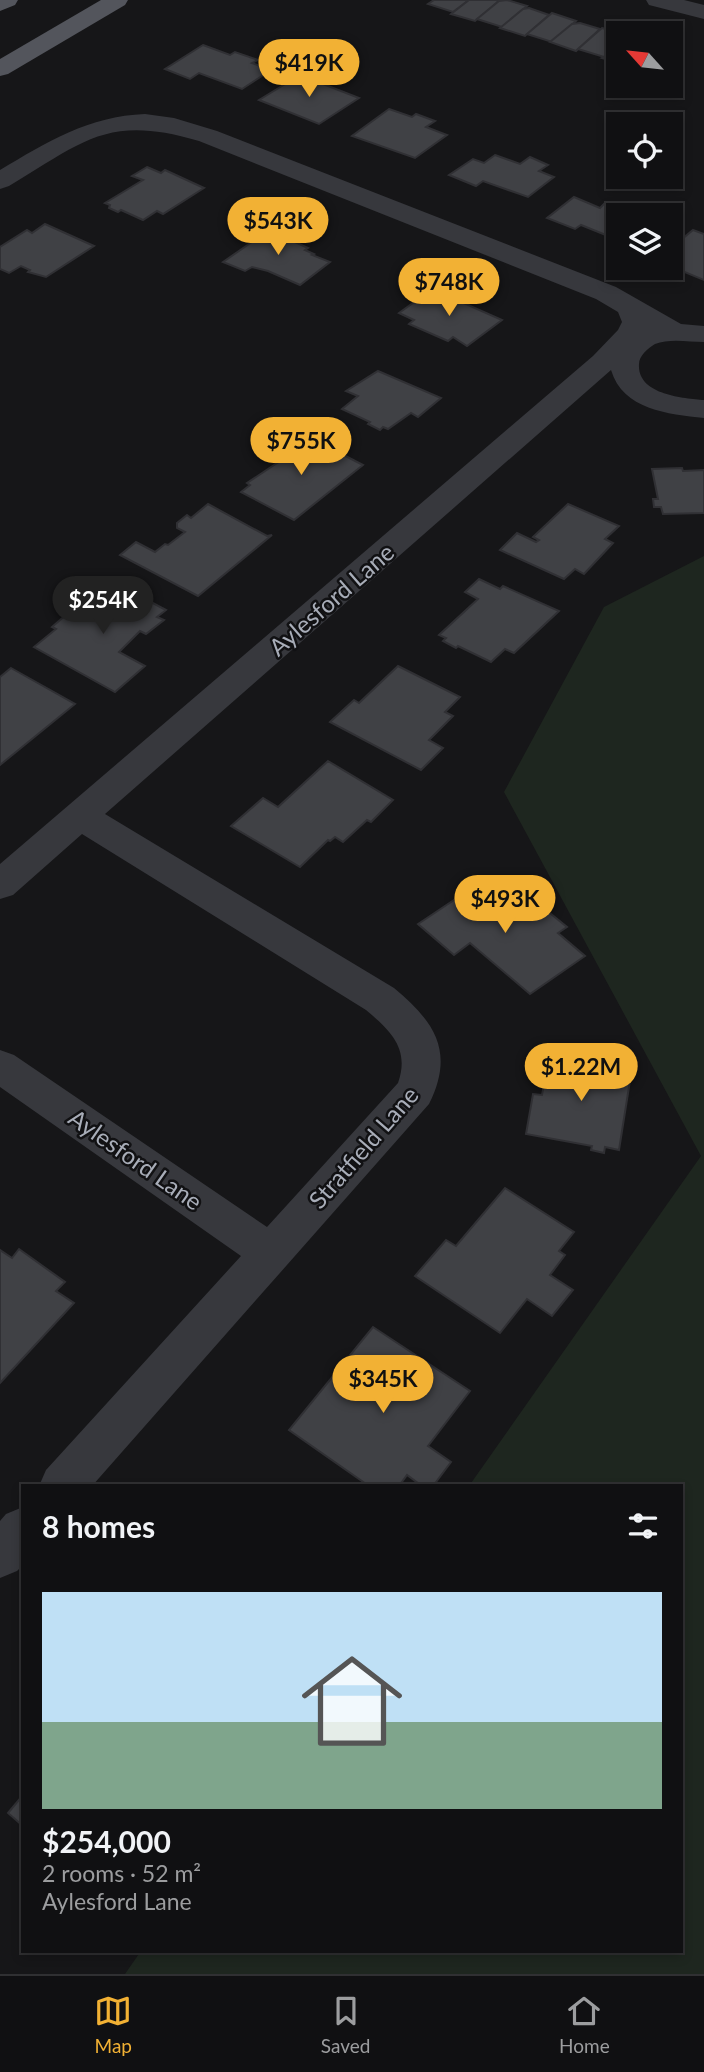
<!DOCTYPE html>
<html lang="en">
<head>
<meta charset="utf-8">
<style>
  body { margin:0; font-family:Lato,sans-serif; background:#19191b; color:#f1f3f6; height:100vh; display:flex; flex-direction:column; font-size:26px; white-space:nowrap }
  * { box-sizing:border-box; margin:0 }
  p { font-size:23px; color:#9c9d9f }
  .icon { flex:none; width:38px; height:38px; fill:none; stroke:currentColor; stroke-width:2; stroke-linecap:round; stroke-linejoin:round }
  .map { position:relative; flex:1; overflow:hidden }
  .panel { position:absolute; left:21px; top:1484px; width:662px; height:469px; display:flex; flex-direction:column; background:#101012; border-radius:0px; box-shadow:0 4px 10px #0003,0 0 0 2px #303032 }
  .panel>* { flex:none }
  .needle { width:46px; rotate:297deg }
  .fabs { position:absolute; left:606px; top:21px; display:grid; gap:14px }
  .fabs a { display:grid; place-items:center; width:77px; height:77px; border-radius:0px; background:#101012; box-shadow:0 4px 10px #0003,0 0 0 2px #303032; font-size:35px }
  .price { position:absolute; translate:-50% -60px; padding:0 16px; border-radius:24px; background:#f2b134; color:#111; font-size:23px; line-height:46px; filter:drop-shadow(0 2px 4px #0008) }
  .price::after { content:''; position:absolute; left:50%; top:42px; width:21px; height:16px; margin-left:-10px; background:inherit; clip-path:polygon(0 0,100% 0,50% 100%) }
  .price.on { background:#222; color:#fff }
  ul { padding:0; list-style:none }
  li { display:grid; align-content:center; gap:14px; height:371px; padding:0 21px }
  li+li { border-top:2px solid #303032 }
  li span { display:grid; place-items:center; height:217px; border-radius:0px; color:#555 }
  li>.icon { margin-inline-start:auto }
  span .icon { width:126px; height:126px; fill:#fffc; stroke-width:1 }
  li b { font-size:30px }
  h2 { display:flex; justify-content:space-between; align-items:center; height:84px; padding:0 21px; font-size:30px }
  .dock { display:flex; justify-content:space-around; align-items:center; height:98px; border-top:2px solid #303032; background:#101012; font-size:19px; color:#9c9d9f }
  .dock a { display:grid; justify-items:center; gap:4px }
  .dock .on { color:#f2b134 }
  .map>svg:first-child { display:block }
  .green { fill:#1e261f }
  .building { fill:#404145; stroke:#303034; stroke-width:2 }
  .lines { fill:none; stroke-linecap:round; stroke-linejoin:round }
  .minor { fill:#37383d; fill-rule:evenodd }
  .major { fill:#53555c; fill-rule:evenodd }
  .labels { text-anchor:middle; dominant-baseline:central; stroke-width:5; stroke-linejoin:round; paint-order:stroke }
  .street-label { font-size:24px; fill:#a8adb8; stroke:#111113 }
</style>
</head>
<body>
<div class="map">
<svg width="704" height="1974" viewBox="0 0 704 1974">
  <rect width="100%" height="100%" fill="#161618"/>
  <polygon class="green" points="704,556 704,1974 125,1974 141,1951 681,1951 681,1486 469,1486 701,1156 504,792 604,607"/>
  <g class="building">
    <polygon points="434,0 469,0 453,12 428,4"/>
    <polygon points="469,0 496,0 499,1 475,21 451,14"/>
    <polygon points="507,0 527,6 502,27 477,19 499,1"/>
    <polygon points="529,8 549,15 525,36 500,28 523,9"/>
    <polygon points="552,13 576,21 552,42 527,34"/>
    <polygon points="580,23 600,29 576,51 550,42 572,24"/>
    <polygon points="602,28 618,33 618,45 604,57 578,49"/>
    <polygon points="203,45 230,55 235,52 258,60 252,63 271,70 242,89 199,73 190,79 165,69"/>
    <polygon points="618,45 618,63 602,58 604,57"/>
    <polygon points="300,75 359,98 319,124 259,100"/>
    <polygon points="389,109 412,117 416,114 435,121 426,127 447,135 415,158 352,136"/>
    <polygon points="495,155 520,164 530,157 548,165 539,171 554,177 528,197 483,181 476,186 449,175 473,159 484,163"/>
    <polygon points="147,167 161,173 165,170 204,188 163,214 157,211 143,220 121,210 118,212 109,208 110,205 105,203 143,180 132,176"/>
    <polygon points="574,197 600,208 606,202 645,215 618,215 618,240 581,225 575,229 547,218"/>
    <polygon points="45,224 94,246 46,277 28,272 30,270 21,266 9,273 0,269 0,247 27,230 32,233"/>
    <polygon points="275,226 295,235 288,239 308,248 305,250 314,254 312,255 330,262 300,285 268,271 252,267 245,271 223,262"/>
    <polygon points="693,230 704,234 704,280 670,266 670,249"/>
    <polygon points="440,289 457,296 450,302 457,300 502,320 467,346 453,337 448,341 409,324 414,320 399,313 427,293 432,295"/>
    <polygon points="378,371 441,398 418,417 411,413 388,429 383,427 380,430 368,424 370,422 342,409 358,396 346,391"/>
    <polygon points="303,434 363,465 294,520 241,492 250,485 247,483 283,459 271,453 280,446 284,448"/>
    <polygon points="682,468 683,471 704,470 704,513 663,514 661,507 654,507 653,499 658,499 652,469"/>
    <polygon points="208,504 267,536 272,535 198,596 120,555 136,542 155,552 165,544 168,545 185,532 177,528 177,523 187,515 191,518"/>
    <polygon points="568,504 619,526 605,539 613,543 584,574 575,569 564,579 500,550 517,533 536,542 539,540 533,537"/>
    <polygon points="479,579 500,589 503,586 559,611 514,653 505,649 491,662 458,646 456,648 443,641 446,638 439,635 478,599 465,592"/>
    <polygon points="115,583 166,610 157,617 164,620 146,634 140,631 119,652 145,666 115,692 34,647 56,629 52,627 67,614 71,616"/>
    <polygon points="398,666 460,697 445,712 453,716 429,740 443,748 421,770 330,722 354,700 359,703"/>
    <polygon points="11,668 75,704 0,765 0,677"/>
    <polygon points="328,761 393,800 371,822 367,820 343,842 335,837 330,841 328,840 300,867 231,826 263,798 278,807"/>
    <polygon points="487,878 518,904 520,902 526,907 535,901 567,927 558,933 585,956 530,994 470,943 454,955 418,924"/>
    <polygon points="550,1054 632,1068 619,1150 605,1147 604,1153 591,1150 592,1146 526,1134 533,1094 542,1095"/>
    <polygon points="505,1188 574,1232 559,1251 565,1255 550,1275 573,1290 552,1316 527,1299 500,1333 415,1276 446,1240 456,1246"/>
    <polygon points="19,1249 65,1282 56,1291 74,1303 0,1383 0,1250 12,1258"/>
    <polygon points="373,1327 470,1391 428,1446 451,1462 433,1486 422,1486 407,1475 399,1486 369,1486 289,1430"/>
    <polygon points="23,1795 23,1826 8,1813"/>
  </g>
  <g class="lines">
    <g class="minor">
      <polygon points="646,0 684,0 704,5 704,19 649,5"/>
      <path d="M145,114L174,118L217,131L616,287L681,324L704,326V342C689,342 670,338 655,344C648,348 639,356 639,364C637,395 684,398 704,400V418C668,414 623,410 611,370L105,814L394,988C435,1022 455,1052 429,1104L92,1486H39L46,1470L241,1256L0,1087V1050L14,1055L267,1227L398,1083C410,1049 391,1031 366,1010L82,834L13,895L0,899V864L593,356L618,330L622,322L618,312L596,299L199,141C108,114 84,141 9,186L0,189V170C47,142 89,116 145,114Z"/>
      <polygon points="23,1507 23,1565 17,1571 0,1578 0,1521 6,1514"/>
    </g>
    <g class="major">
      <polygon points="0,0 18,0 15,5 0,11"/>
      <polygon points="101,0 128,0 125,5 8,74 0,76 0,59"/>
    </g>
  </g>
  <g class="labels">
    <g class="street-label">
      <text transform="translate(331 599) rotate(-41)">Aylesford Lane</text>
      <text transform="translate(363 1147) rotate(-49)">Stratfield Lane</text>
      <text transform="translate(136 1159) rotate(35)">Aylesford Lane</text>
    </g>
  </g>
</svg>
<div class="fabs">
<a><svg class="needle" viewBox="-14 -14 28 28"><path d="M0-13l5 13h-10z" fill="#e53935"/><path d="M0 13l5-13h-10z" fill="#9c9d9f"/></svg></a>
<a><svg class="icon" aria-label="locate" viewBox="0 0 24 24"><circle cx="12" cy="12" r="6"/><path d="M12 2v4M12 18v4M2 12h4M18 12h4"/></svg></a>
<a><svg class="icon" aria-label="layers" viewBox="0 0 24 24"><path d="M12 4l9 5-9 5-9-5zM3 14l9 5 9-5"/></svg></a>
</div>
<b class="price" style="left:309px;top:99px">$419K</b>
<b class="price" style="left:278px;top:257px">$543K</b>
<b class="price" style="left:449px;top:318px">$748K</b>
<b class="price" style="left:301px;top:477px">$755K</b>
<b class="price on" style="left:103px;top:636px">$254K</b>
<b class="price" style="left:505px;top:935px">$493K</b>
<b class="price" style="left:581px;top:1103px">$1.22M</b>
<b class="price" style="left:383px;top:1415px">$345K</b>
<section class="panel">
<h2>8 homes<svg class="icon" aria-label="filters" viewBox="0 0 24 24"><path d="M4 7h16M4 17h16"/><circle cx="9" cy="7" r="2"/><circle cx="15" cy="17" r="2"/></svg></h2>
<ul>
<li><span style="background:linear-gradient(#bfe0f5 60%,#7fa58c 0)"><svg class="icon" aria-label="home" viewBox="0 0 24 24"><path d="M3 11l9-7 9 7M6 9v11h12V9"/></svg></span><div><b>$254,000</b><p>2 rooms · 52 m²</p><p>Aylesford Lane</p></div></li>
</ul>
</section>
</div>
<nav class="dock">
<a class="on"><svg class="icon" aria-label="map" viewBox="0 0 24 24"><path d="M3 6l6-2 6 2 6-2v14l-6 2-6-2-6 2zM9 4v14M15 6v14"/></svg>Map</a>
<a><svg class="icon" aria-label="saved" viewBox="0 0 24 24"><path d="M7 4h10v16l-5-4-5 4z"/></svg>Saved</a>
<a><svg class="icon" aria-label="home" viewBox="0 0 24 24"><path d="M3 11l9-7 9 7M6 9v11h12V9"/></svg>Home</a>
</nav>
</body>
</html>
